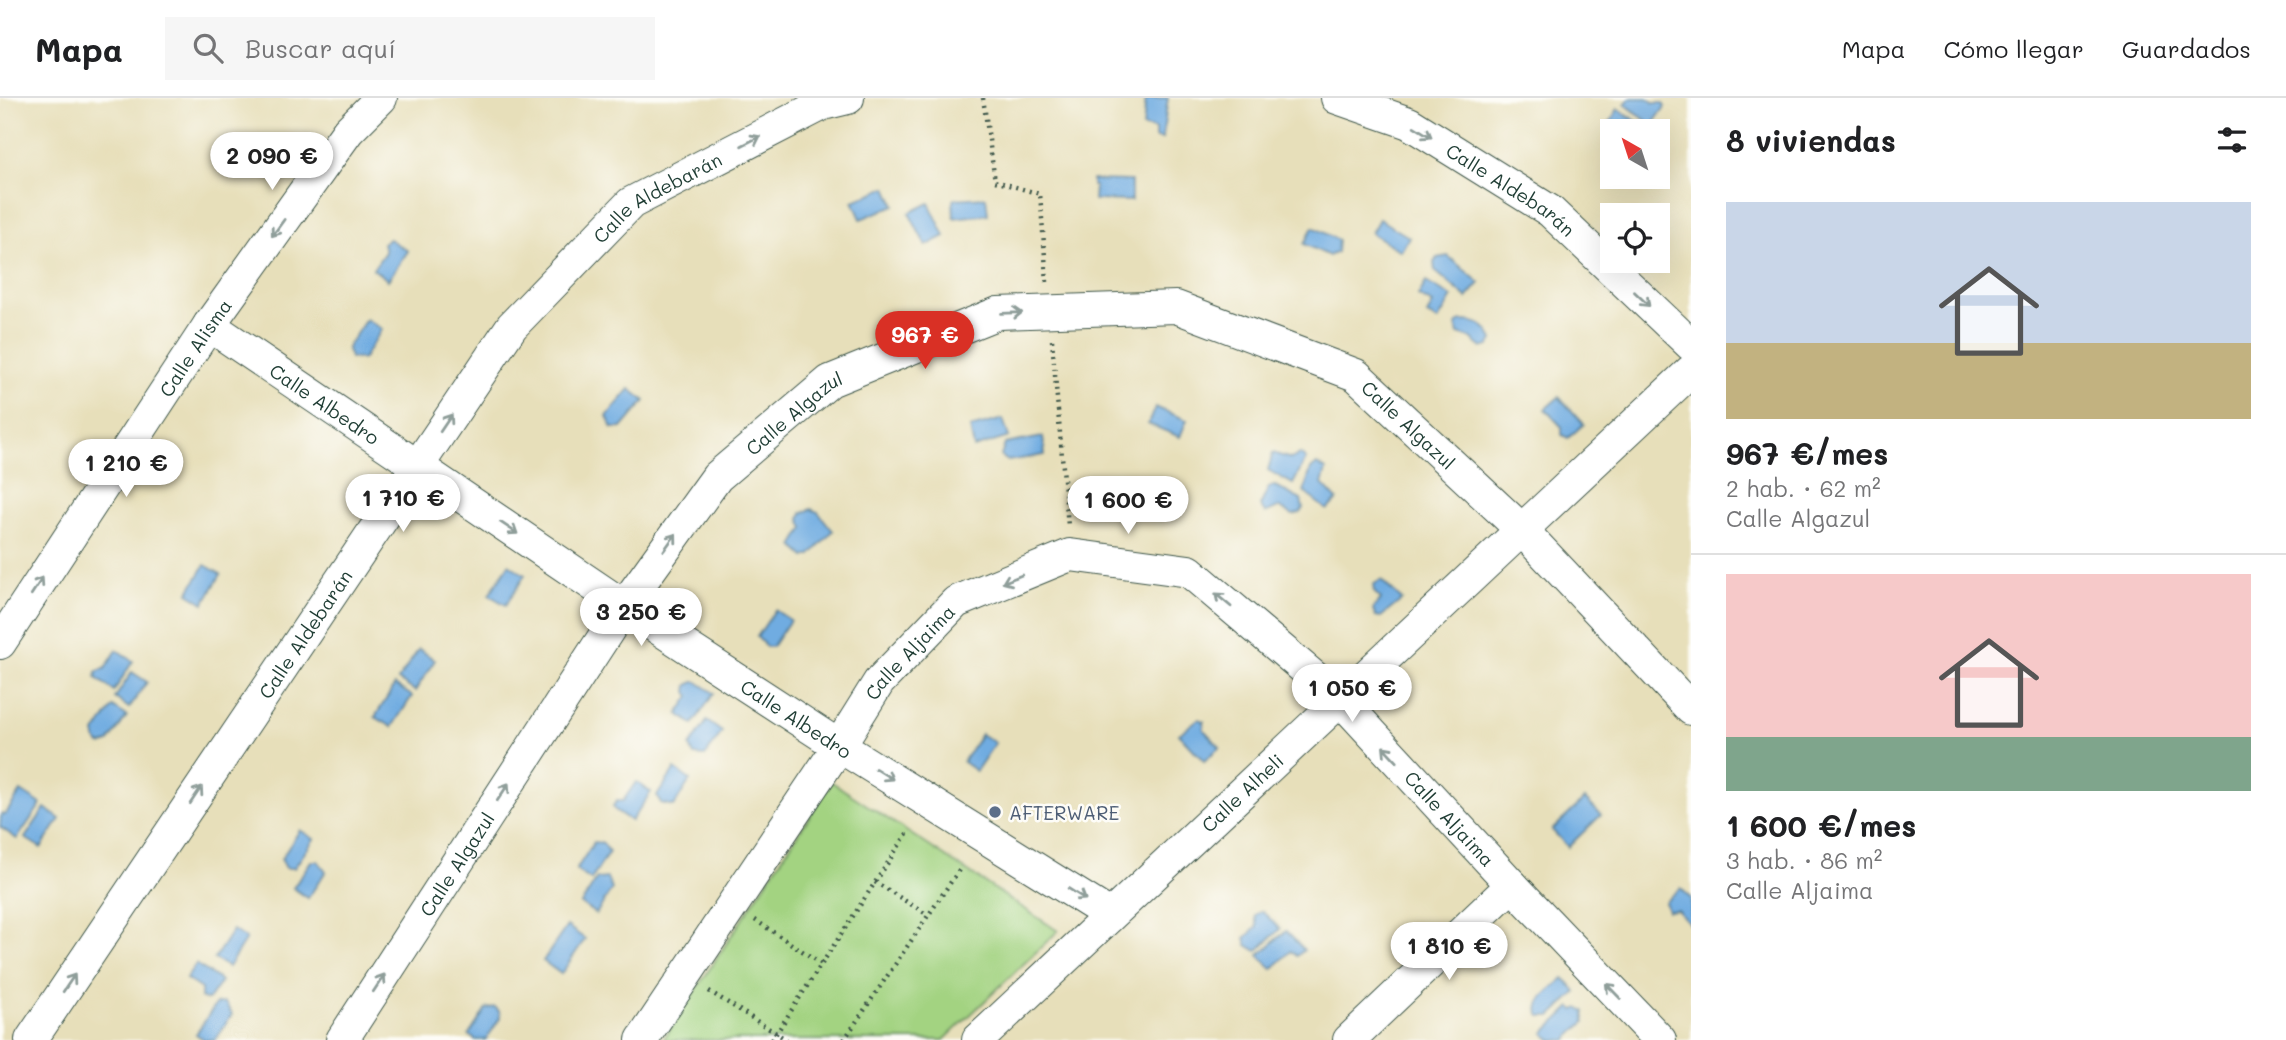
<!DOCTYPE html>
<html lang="es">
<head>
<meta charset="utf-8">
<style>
  body { margin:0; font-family:Mali,sans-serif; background:#f6f6f6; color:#202124; height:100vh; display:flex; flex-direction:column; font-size:26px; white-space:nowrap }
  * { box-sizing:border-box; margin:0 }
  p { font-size:23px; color:#757577 }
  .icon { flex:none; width:38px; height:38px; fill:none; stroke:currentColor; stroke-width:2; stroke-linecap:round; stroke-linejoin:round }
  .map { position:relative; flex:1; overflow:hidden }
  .details { display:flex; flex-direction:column; background:#fff; width:595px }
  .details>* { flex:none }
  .needle { width:46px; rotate:321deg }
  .controls { position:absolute; left:1600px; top:21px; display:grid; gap:14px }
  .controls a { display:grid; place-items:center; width:70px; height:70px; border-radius:0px; background:#fff; box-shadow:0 7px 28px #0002; font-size:35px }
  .price { position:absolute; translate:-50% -60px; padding:0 16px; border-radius:24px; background:#fff; color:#222; font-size:23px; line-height:46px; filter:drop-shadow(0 2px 4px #0008) }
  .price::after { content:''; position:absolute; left:50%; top:42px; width:21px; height:16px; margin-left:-10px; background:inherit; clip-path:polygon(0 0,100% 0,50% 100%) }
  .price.current { background:#d93025; color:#fff }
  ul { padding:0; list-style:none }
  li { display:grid; align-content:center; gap:14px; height:371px; padding:0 35px }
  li+li { border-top:2px solid #e0e0e0 }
  li span { display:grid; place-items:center; height:217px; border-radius:0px; color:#555 }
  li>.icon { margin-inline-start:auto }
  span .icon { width:126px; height:126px; fill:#fffc; stroke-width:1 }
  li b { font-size:30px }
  h2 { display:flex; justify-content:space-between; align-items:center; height:84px; padding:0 35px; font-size:30px }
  header { display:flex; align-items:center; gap:42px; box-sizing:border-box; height:98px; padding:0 35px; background:#fff; border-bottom:2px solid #e0e0e0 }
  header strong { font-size:33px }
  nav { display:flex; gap:38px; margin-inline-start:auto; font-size:24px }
  .search { width:490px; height:63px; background:#f6f6f6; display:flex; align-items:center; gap:18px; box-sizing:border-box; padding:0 24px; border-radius:0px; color:#757577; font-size:26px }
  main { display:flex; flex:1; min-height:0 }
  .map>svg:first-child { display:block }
  .green { fill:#a3d381; stroke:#61885a; stroke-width:2 }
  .water { fill:#70ace1; stroke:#48748a; stroke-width:2 }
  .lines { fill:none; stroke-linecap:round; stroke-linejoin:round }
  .minor-casing { stroke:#3d5548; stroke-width:34 }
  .path { stroke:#3d5548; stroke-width:4.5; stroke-dasharray:2 5; stroke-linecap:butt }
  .minor { stroke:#fff; stroke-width:32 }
  .oneway { stroke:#8f9e9a }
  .service-dot { fill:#5c6f8a; stroke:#fdfcf7; stroke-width:2.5 }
  .labels { text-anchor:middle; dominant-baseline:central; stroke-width:5; stroke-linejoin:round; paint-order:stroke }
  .street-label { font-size:19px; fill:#1f3d34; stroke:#fdfcf7 }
  .service-label { font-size:19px; fill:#4e5e75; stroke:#fdfcf7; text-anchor:start }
</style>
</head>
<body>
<header>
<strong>Mapa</strong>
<div class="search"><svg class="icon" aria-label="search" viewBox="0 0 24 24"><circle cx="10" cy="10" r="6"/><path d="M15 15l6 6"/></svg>Buscar aquí</div>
<nav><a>Mapa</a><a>Cómo llegar</a><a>Guardados</a></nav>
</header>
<main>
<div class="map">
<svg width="1691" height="942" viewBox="0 0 1691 942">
  <rect width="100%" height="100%" fill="#fdfcf7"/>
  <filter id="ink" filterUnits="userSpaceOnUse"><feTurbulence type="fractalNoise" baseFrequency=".0143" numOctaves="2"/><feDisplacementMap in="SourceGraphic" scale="14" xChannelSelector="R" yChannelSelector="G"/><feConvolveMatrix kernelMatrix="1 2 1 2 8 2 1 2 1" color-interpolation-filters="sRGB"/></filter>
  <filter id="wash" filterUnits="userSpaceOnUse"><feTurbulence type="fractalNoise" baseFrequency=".00686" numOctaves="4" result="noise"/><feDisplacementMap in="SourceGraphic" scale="28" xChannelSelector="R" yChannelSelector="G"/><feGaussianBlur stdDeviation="1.57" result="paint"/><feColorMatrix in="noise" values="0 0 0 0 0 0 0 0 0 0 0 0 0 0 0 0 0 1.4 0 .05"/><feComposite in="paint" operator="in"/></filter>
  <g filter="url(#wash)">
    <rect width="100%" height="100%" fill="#e7dfba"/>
    <polygon class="green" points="832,684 1058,833 944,942 663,942"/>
    <g class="water">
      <polygon points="1146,0 1168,0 1162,41 1155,40 1155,31 1143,29"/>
      <polygon points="1630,0 1648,0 1654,5 1663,5 1665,9 1652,27 1625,6"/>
      <polygon points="1618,11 1649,31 1647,33 1624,33 1610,24"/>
      <polygon points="1092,82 1131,83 1131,103 1094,102 1095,88 1092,88"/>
      <polygon points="887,89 895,107 861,121 853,103"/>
      <polygon points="986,99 988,116 954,120 953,101"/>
      <polygon points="929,105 945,138 926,148 909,115"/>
      <polygon points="1379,121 1409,139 1401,153 1371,135"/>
      <polygon points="1313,129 1338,142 1337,154 1329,158 1304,146"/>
      <polygon points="389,141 408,153 388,182 373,171 385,154 383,145"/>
      <polygon points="1448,158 1480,185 1467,200 1435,173 1434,164 1438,160"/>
      <polygon points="1426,184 1452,199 1438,223 1427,217 1433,206 1418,198"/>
      <polygon points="366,221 382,231 363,261 350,260 347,250"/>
      <path d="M1462,223C1477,223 1487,227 1493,242L1489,248L1482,250L1470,240L1458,236L1456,227Z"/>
      <polygon points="630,291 645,303 622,330 612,330 607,318"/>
      <polygon points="1559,299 1584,326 1568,340 1562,337 1562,329 1545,311"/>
      <polygon points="1155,309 1187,322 1180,339 1148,326"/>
      <polygon points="1003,321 1009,339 974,350 970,330"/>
      <polygon points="1043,339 1045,357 1008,363 1001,358 1005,346"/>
      <polygon points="1273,355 1291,361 1300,356 1306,361 1293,386 1268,372"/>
      <polygon points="1317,366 1326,372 1322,386 1337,402 1327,412 1304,394 1311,371"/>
      <polygon points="1275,388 1301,402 1303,410 1300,415 1293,417 1278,409 1265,415 1260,408 1269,389"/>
      <polygon points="811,411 818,414 833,433 811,457 805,459 793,448 804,430 800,421 802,415"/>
      <polygon points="509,466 525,477 506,507 489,497"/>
      <polygon points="205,467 221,476 204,505 188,495"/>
      <polygon points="1381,482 1402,502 1381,519 1375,518 1373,511 1381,501 1374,494 1373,487"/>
      <polygon points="775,512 790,522 772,549 766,549 757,539"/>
      <polygon points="419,551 435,562 415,593 398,582"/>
      <polygon points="117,552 133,563 114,593 96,580 97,573 105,571"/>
      <polygon points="132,574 147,584 129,610 115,600"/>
      <polygon points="696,583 714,595 693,626 678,616 690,598 687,594 688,587"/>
      <polygon points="395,587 412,598 392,629 375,619"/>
      <polygon points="113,609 127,618 109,644 102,647 97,644 95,635"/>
      <polygon points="1198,621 1204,623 1204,632 1220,649 1204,663 1179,636"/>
      <polygon points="707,623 722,634 705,658 694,657 690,648"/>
      <polygon points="981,636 995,645 976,673 963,664"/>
      <polygon points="675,671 690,682 674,708 661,705 657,698"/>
      <polygon points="636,684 651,694 631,723 615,712 613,708 617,703 623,703"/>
      <polygon points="21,693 41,706 17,741 0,729 1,716 5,717"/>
      <polygon points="1585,701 1601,717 1568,749 1552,732"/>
      <polygon points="45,710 60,721 41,750 25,740"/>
      <polygon points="300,732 314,741 294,770 286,770 281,761"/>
      <polygon points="594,744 603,745 609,754 591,782 576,772"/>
      <polygon points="311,763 318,763 326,773 308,800 293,790"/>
      <polygon points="607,780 612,791 596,816 581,806 597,781"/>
      <polygon points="1681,790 1691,801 1691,827 1677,812 1668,813 1665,804"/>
      <polygon points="1262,813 1280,831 1257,853 1247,847 1245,840 1257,829 1255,817"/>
      <polygon points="567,828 585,841 561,876 543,863"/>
      <polygon points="233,832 246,841 228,869 214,861"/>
      <polygon points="1286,833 1304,852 1297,858 1291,853 1272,871 1259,857"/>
      <polygon points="196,866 221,883 208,902 201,900 201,891 186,881"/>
      <path d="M1564,880L1577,894L1551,918H1540C1532,903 1554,890 1564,880Z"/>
      <polygon points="225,905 232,916 215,942 205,942 196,936 216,906"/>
      <polygon points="495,909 499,913 500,920 486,942 476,942 469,937 486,911"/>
      <polygon points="1571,909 1574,912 1580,910 1585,913 1585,924 1566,942 1552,942 1544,935"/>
    </g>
  </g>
  <g filter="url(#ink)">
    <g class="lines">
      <g class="minor-casing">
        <g id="minor">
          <path id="s1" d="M1337,0L1409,25L1550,113L1691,247"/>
          <path id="s2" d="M209,227L624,508L839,648L1110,817"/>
          <path id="s3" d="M0,545L209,227L348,33L381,0"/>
          <path id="s4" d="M31,942L512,228L631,105L823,6L848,0"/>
          <path id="s5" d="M342,942L624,508L717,379L830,283L998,215L1176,209L1356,277L1522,432L1691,611"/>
          <path id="s6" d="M642,942L839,648L879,584L956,504L1070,457L1189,473L1340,601L1512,787L1660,942"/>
          <path id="s7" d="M978,942L1691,273"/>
          <polyline points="1349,942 1512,787"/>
        </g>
      </g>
      <g class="path">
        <polyline points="983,0 995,83 1040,96 1047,184"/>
        <polyline points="1052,242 1068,428"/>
        <polyline points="875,784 928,817"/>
        <polyline points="755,822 822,866"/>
        <polyline points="709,893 787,942"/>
        <polyline points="772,942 908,734"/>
        <polyline points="844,942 961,769"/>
      </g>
      <use href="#minor" class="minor"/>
    </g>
    <defs><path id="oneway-shaft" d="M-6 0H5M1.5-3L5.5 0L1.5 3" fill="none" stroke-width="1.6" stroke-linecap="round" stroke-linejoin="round" transform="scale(1.75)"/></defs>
    <g class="oneway">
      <use href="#oneway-shaft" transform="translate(1423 34) rotate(32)"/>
      <use href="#oneway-shaft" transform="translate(751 43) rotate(-27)"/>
      <use href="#oneway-shaft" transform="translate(278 130) rotate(126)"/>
      <use href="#oneway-shaft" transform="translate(1642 201) rotate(44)"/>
      <use href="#oneway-shaft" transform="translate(1012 215) rotate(-2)"/>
      <use href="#oneway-shaft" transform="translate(446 325) rotate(-56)"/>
      <use href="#oneway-shaft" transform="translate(509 430) rotate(34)"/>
      <use href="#oneway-shaft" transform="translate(670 444) rotate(-54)"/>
      <use href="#oneway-shaft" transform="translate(1012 481) rotate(158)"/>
      <use href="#oneway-shaft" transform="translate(37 488) rotate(-57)"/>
      <use href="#oneway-shaft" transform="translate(1223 502) rotate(-140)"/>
      <use href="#oneway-shaft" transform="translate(1390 656) rotate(-133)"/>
      <use href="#oneway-shaft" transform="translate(884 676) rotate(32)"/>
      <use href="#oneway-shaft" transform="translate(503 694) rotate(-57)"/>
      <use href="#oneway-shaft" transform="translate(196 697) rotate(-56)"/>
      <use href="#oneway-shaft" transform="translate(1077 796) rotate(32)"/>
      <use href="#oneway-shaft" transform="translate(69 885) rotate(-56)"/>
      <use href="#oneway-shaft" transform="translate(379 885) rotate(-57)"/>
      <use href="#oneway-shaft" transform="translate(1613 893) rotate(-134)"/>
    </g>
  </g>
  <circle class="service-dot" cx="995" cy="714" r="7"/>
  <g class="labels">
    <g class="street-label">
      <text stroke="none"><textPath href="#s1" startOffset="198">Calle Aldebarán</textPath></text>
      <text stroke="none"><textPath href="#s4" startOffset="1057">Calle Aldebarán</textPath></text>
      <text stroke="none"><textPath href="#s3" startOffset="354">Calle Alisma</textPath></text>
      <text stroke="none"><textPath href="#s2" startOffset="140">Calle Albedro</textPath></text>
      <text stroke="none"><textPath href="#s5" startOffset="777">Calle Algazul</textPath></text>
      <text stroke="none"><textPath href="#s5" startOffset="1449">Calle Algazul</textPath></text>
      <text stroke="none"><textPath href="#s4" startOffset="490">Calle Aldebarán</textPath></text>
      <text stroke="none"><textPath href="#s6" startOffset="472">Calle Aljaima</textPath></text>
      <text stroke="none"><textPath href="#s2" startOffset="707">Calle Albedro</textPath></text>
      <text stroke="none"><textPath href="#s7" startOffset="362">Calle Alheli</textPath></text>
      <text stroke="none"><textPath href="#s6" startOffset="1144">Calle Aljaima</textPath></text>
      <text stroke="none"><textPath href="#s5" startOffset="210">Calle Algazul</textPath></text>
    </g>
    <g class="service-label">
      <text x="1009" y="714">AFTERWARE</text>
    </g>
  </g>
</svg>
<div class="controls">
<a><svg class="needle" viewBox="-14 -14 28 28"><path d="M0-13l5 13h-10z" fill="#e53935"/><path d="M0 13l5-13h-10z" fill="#757577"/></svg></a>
<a><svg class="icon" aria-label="locate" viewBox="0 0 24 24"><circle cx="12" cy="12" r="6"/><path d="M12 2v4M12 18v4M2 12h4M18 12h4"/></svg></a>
</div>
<b class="price" style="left:272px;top:94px">2 090 €</b>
<b class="price current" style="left:925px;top:273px">967 €</b>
<b class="price" style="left:126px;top:401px">1 210 €</b>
<b class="price" style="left:403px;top:436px">1 710 €</b>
<b class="price" style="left:1128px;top:438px">1 600 €</b>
<b class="price" style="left:641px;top:550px">3 250 €</b>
<b class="price" style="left:1352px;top:626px">1 050 €</b>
<b class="price" style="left:1449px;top:884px">1 810 €</b>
</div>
<section class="details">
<h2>8 viviendas<svg class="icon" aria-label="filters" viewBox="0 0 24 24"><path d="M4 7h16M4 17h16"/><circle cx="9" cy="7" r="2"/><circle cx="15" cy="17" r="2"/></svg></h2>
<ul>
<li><span style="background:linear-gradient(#c9d6e8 65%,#c2b280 0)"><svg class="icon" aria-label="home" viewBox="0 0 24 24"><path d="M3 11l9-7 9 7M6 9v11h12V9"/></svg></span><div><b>967 €/mes</b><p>2 hab. · 62 m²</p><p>Calle Algazul</p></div></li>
<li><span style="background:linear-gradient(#f6c9c9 75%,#7fa58c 0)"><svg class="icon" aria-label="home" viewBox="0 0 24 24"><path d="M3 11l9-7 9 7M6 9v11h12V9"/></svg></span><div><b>1 600 €/mes</b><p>3 hab. · 86 m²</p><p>Calle Aljaima</p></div></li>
</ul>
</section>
</main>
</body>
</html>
